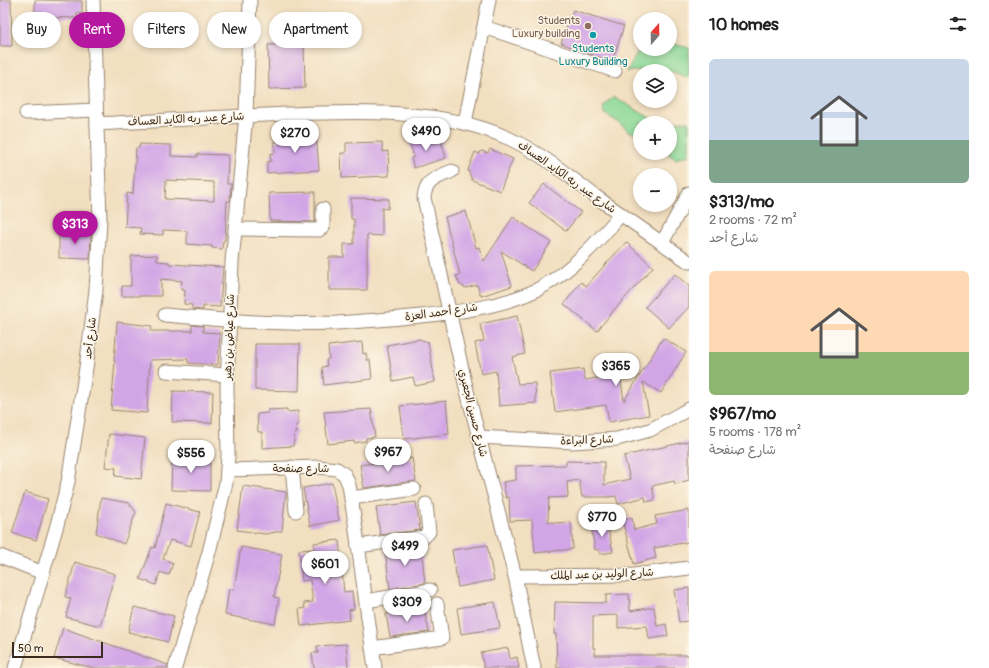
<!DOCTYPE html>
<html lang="en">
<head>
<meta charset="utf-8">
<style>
  body { margin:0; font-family:Pangolin,"Playpen Sans Arabic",sans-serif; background:#f6f6f6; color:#222; height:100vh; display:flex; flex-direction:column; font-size:15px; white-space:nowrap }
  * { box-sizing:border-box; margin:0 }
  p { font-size:13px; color:#767676 }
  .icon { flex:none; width:22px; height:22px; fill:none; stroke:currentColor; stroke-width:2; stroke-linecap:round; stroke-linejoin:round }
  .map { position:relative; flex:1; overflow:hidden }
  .panel { display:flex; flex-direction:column; background:#fff; width:300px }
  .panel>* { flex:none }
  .hud { position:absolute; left:12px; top:12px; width:380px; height:36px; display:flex; gap:8px }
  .needle { width:26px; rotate:20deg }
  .fabs { position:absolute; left:633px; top:12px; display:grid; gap:8px }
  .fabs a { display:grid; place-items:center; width:44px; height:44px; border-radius:50%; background:#fff; box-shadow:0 2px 6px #0003; font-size:20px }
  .scale { position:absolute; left:12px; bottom:10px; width:91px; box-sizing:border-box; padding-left:4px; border:2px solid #3b2a1e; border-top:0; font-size:11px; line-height:14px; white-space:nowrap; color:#3b2a1e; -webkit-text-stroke:3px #fcf5e5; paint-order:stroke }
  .price { position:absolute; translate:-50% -34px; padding:0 9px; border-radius:14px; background:#fff; color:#222; font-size:13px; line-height:26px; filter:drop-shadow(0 1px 2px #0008) }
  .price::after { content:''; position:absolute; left:50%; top:24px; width:12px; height:9px; margin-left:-6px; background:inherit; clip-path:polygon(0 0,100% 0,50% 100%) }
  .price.on { background:#b5179e; color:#fff }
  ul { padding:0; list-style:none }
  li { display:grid; align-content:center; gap:8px; height:212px; padding:0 20px }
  li span { display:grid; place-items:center; height:124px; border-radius:6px; color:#555 }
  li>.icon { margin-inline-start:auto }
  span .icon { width:72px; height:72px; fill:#fffc; stroke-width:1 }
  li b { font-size:17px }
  h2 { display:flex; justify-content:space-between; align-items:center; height:48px; padding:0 20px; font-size:17px }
  .tag { padding:0 14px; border-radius:18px; background:#fff; box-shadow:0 2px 6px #0003; font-size:14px; line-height:36px }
  .tag.on { background:#b5179e; color:#fff }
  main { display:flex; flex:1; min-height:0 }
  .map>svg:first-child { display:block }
  .green { fill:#89d795; stroke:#62805a }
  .building { fill:#d1a5e6; fill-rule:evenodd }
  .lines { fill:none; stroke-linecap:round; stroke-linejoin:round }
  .minor-casing { stroke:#96846f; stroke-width:15 }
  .minor { stroke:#fff; stroke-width:13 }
  .education-dot { fill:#8d6e63; stroke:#fcf5e5; stroke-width:1.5 }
  .culture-dot { fill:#0f9aa8; stroke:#fcf5e5; stroke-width:1.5 }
  .labels { text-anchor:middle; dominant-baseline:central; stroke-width:3; stroke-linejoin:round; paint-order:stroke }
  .education-label { font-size:11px; fill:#785e54; stroke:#fcf5e5; text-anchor:end }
  .culture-label { font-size:11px; fill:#0d838f; stroke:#fcf5e5 }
  .street-label { font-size:11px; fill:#3b2a1e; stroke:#fcf5e5 }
</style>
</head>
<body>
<main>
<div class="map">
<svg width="689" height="668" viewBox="0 0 689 668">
  <rect width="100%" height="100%" fill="#fcf5e5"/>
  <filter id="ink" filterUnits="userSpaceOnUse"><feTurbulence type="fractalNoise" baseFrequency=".025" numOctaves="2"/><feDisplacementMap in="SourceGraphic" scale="8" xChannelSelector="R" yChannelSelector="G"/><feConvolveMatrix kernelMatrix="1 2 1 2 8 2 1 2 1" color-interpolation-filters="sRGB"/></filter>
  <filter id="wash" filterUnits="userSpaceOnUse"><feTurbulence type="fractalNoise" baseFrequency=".012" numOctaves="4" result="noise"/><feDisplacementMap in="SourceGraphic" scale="16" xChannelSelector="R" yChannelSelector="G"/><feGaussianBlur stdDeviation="0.9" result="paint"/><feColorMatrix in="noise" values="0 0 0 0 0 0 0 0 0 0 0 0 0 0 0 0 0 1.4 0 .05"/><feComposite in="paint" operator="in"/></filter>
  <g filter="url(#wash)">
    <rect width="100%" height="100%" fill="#f2dfc0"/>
    <g class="green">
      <polygon points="670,43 689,48 689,78 660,67 627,72 640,47 640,49 670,49"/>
      <polygon points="614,97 659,123 640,123 640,136 627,130 618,122 605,114 603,108 607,102"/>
      <polygon points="681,121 689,122 689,155 675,159 667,153 670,153 670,124"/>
    </g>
    <g id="blocks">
      <g class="building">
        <polygon points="0,0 11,0 12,46 0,46"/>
        <polygon points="35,0 82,1 82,14 77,13 77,18 35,17"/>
        <polygon points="573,10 624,26 612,62 561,43"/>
        <polygon points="304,44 305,88 269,89 268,45"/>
        <polygon points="316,133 319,170 267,173 267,162 271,161 270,154 275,153 274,142 279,141 279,135"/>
        <polygon points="418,138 420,143 431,140 432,143 441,140 446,158 414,168 411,158 414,157 409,141"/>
        <polygon points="382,142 383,152 388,151 389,176 342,178 341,153 346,153 346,143"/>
        <path d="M140,144L171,145V156L197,157V154L228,155L227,184H231L230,201H227L225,240L223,241L222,249L212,248V246L187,244V231L163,230V235L140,234L141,228L125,227L127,193L133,194L136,148H139ZM166,180L214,182V201L165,199Z"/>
        <polygon points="490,149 513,159 500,191 472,180 468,170 475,152 480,154 481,151 488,153"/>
        <polygon points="544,184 581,212 566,231 529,203"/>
        <polygon points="315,192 315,222 270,221 269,193"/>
        <polygon points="351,198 389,199 388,209 382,208 382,236 367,235 367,290 329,290 329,257 344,257 344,244 354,244 354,219 351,219"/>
        <polygon points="466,211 476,248 479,247 484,261 513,217 551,242 532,271 501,251 512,286 481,296 477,285 466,288 460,285 456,276 460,275 445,217"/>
        <polygon points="59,231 91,232 90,259 59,258"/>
        <polygon points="626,242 653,267 614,310 597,331 564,304 581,282 586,286"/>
        <polygon points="157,255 157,261 169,262 169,264 223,267 220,307 203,306 203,310 192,309 192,305 184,304 185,290 181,290 182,281 161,279 161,296 122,296 122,286 131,286 131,256"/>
        <polygon points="675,274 689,286 689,307 669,328 645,307"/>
        <polygon points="517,316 525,354 512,357 518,384 535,383 536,403 499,406 496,371 481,374 475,343 484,341 480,324"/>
        <polygon points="117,322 152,326 151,331 192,331 192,325 203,326 203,332 220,333 218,365 188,363 188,359 150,360 147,413 111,410 115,361 114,361"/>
        <polygon points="663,338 686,352 661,393 643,382 649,415 609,422 606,405 555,412 550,373 583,369 585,380 620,374 624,401"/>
        <polygon points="419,339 428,342 435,382 415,386 413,377 393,381 387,345"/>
        <polygon points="362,342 363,354 366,353 367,360 370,360 372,379 324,385 322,367 327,366 326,360 329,359 328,346"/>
        <polygon points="255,344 300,344 299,391 255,390"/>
        <polygon points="173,391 213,392 212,423 172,422"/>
        <polygon points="446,401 449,434 404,439 400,406"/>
        <polygon points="287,409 287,412 298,411 298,425 296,425 297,433 295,433 293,446 262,448 262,432 258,432 257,414 268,413 268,410"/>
        <polygon points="371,409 375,437 366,438 366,441 354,443 354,441 328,444 324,412"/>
        <polygon points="109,434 145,438 141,479 115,476 116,468 105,467"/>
        <polygon points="689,441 689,480 675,484 674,481 652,486 655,500 646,502 645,497 618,504 616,496 609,497 582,497 579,480 567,482 568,497 549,498 548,522 553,522 553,523 571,522 573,549 535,553 532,520 510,521 509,497 506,498 503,482 516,480 516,466 566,465 566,461 604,462 604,485 630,479 624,456"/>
        <polygon points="172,457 210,458 210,491 171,490"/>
        <polygon points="412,458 416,481 364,488 360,465"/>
        <polygon points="332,483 339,520 310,526 303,488"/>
        <polygon points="243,486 286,492 282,531 265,534 237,530"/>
        <polygon points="25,492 48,499 36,540 12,533"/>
        <polygon points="101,498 129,503 136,512 124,544 96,533"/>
        <polygon points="416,502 420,530 380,535 376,507"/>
        <polygon points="166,503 200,512 191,546 170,540 163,559 173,563 169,575 160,572 156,585 140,579 152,547 155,548"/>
        <polygon points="689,510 689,542 654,548 656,558 634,564 622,520 632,518 634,530 657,524 655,516"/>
        <polygon points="607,523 613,552 600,554 599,549 595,550 591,525"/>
        <polygon points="339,540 344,592 352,591 354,609 349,610 350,620 301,626 299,609 305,608 304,603 313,602 310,580 302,581 299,550 314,549 314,543"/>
        <polygon points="487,545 494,580 458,587 452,550"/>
        <polygon points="421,546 425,583 390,589 385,550"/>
        <polygon points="241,547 282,554 274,597 279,598 275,624 225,615 229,589 234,590"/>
        <polygon points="75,562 115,574 100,626 66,617 71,598 65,597"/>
        <polygon points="689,588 689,621 679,622 674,590"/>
        <polygon points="629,594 630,611 654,607 657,626 666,624 668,636 649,639 647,626 618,628 618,615 593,616 593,648 595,648 595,655 689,655 689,668 557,668 556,634 554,634 555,602 606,603 606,595"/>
        <polygon points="495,602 500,628 461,634 457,608"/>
        <polygon points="134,607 174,616 168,642 128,632"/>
        <polygon points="424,608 429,632 390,637 386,614"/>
        <polygon points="63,628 168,665 167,668 93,668 54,658"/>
        <polygon points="346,644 348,668 314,668 312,653 318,653 317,646"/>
        <polygon points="508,648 510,659 517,657 519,668 484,668 481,653"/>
      </g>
    </g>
  </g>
  <g filter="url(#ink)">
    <use href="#blocks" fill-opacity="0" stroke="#96846f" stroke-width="1"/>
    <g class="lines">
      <g class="minor-casing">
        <g id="minor">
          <polyline points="484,27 615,71"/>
          <polyline points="26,113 96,110"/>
          <polyline points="465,123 489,0"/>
          <path d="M97,124C161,121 226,116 291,114C360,111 444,109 508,138C539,152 568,175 595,196C626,218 658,240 689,262"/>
          <path d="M452,171C437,178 426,179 424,198L466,387L515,576L534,668"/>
          <polyline points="235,229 319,230 323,227 323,209"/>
          <polyline points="662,243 689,193"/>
          <path d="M165,315C222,320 280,325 337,323C365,321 393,319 421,316C456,312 492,308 525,295C562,281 596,244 621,214"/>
          <polyline points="166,371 228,375"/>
          <polyline points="479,437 573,442 617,439 650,430 689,409"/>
          <polyline points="292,467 296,511"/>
          <polyline points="227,470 318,467 337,469 345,475 349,485 355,523 375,668"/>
          <polyline points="351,498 414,489"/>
          <polyline points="358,546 424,537 429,532 426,504"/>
          <polyline points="0,556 43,573"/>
          <polyline points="515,576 634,575 689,568"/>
          <polyline points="366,601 430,590"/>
          <polyline points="372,648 442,638 437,604"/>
          <polyline points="15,668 57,525 68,482 86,368 96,290 100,220 93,0"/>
          <polyline points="175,668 209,552 226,483 228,456 227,387 232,262 246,115 250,0"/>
        </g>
      </g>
      <use href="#minor" class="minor"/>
    </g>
  </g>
  <circle class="education-dot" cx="588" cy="26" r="4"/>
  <circle class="culture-dot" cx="593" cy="35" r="4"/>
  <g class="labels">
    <g class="education-label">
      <text x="580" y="20">Students<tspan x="580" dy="13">Luxury building</tspan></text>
    </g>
    <g class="culture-label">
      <text x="593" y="48">Students<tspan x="593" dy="13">Luxury Building</tspan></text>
    </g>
    <g class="street-label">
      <text transform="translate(186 119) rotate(-3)">شارع عبد ربه الكايد العساف</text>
      <text transform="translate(567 177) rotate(35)">شارع عبد ربه الكايد العساف</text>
      <text transform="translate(441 312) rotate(-8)">شارع أحمد العزة</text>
      <text transform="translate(229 337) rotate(-88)">شارع عياض بن زهير</text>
      <text transform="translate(90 338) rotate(-83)">شارع أحد</text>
      <text transform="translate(473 413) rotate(76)">شارع حسين الجعبري</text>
      <text transform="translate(587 440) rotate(-2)">شارع البراءة</text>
      <text x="301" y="468">شارع صنفحة</text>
      <text transform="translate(602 574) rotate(-2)">شارع الوليد بن عبد الملك</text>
    </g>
  </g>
</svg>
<div class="fabs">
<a><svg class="needle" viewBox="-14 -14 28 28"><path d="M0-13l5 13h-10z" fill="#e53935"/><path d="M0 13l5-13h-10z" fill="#767676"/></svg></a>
<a><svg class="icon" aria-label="layers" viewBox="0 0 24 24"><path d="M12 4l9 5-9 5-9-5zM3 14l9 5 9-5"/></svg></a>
<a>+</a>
<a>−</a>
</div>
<div class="scale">50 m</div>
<b class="price" style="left:426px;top:152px">$490</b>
<b class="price" style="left:295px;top:154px">$270</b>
<b class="price on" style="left:75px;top:245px">$313</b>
<b class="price" style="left:616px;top:387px">$365</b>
<b class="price" style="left:388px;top:473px">$967</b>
<b class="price" style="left:191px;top:474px">$556</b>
<b class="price" style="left:602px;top:538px">$770</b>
<b class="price" style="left:405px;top:567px">$499</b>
<b class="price" style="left:325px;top:585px">$601</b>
<b class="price" style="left:407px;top:623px">$309</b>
<div class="hud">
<a class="tag">Buy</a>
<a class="tag on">Rent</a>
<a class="tag">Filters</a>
<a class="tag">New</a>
<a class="tag">Apartment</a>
</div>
</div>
<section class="panel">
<h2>10 homes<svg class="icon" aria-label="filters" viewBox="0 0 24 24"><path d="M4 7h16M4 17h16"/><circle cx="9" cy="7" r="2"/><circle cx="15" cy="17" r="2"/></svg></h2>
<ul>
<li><span style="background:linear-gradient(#c9d6e8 65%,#7fa58c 0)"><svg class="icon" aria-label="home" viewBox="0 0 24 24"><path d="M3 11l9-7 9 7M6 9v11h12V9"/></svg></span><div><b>$313/mo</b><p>2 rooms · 72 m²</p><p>شارع أحد</p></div></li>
<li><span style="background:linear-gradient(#ffd9b3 65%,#8fb573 0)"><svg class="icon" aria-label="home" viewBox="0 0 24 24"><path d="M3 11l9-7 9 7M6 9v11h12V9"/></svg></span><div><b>$967/mo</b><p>5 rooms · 178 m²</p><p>شارع صنفحة</p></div></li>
</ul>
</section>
</main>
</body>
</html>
